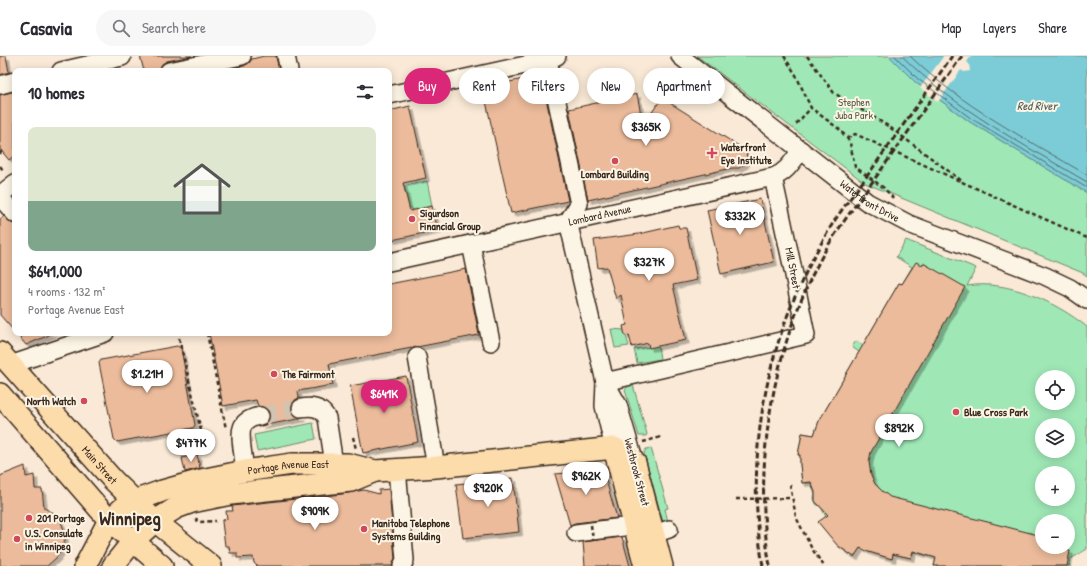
<!DOCTYPE html>
<html lang="en">
<head>
<meta charset="utf-8">
<style>
  body { margin:0; font-family:"Patrick Hand",sans-serif; background:#f7f7f7; color:#2b2b33; height:100vh; display:flex; flex-direction:column; font-size:15px; white-space:nowrap }
  * { box-sizing:border-box; margin:0 }
  p { font-size:13px; color:#7c7c81 }
  .icon { flex:none; width:22px; height:22px; fill:none; stroke:currentColor; stroke-width:2; stroke-linecap:round; stroke-linejoin:round }
  .map { position:relative; flex:1; overflow:hidden }
  .details { position:absolute; left:12px; top:12px; width:380px; height:268px; display:flex; flex-direction:column; background:#fff; border-radius:8px; box-shadow:0 2px 10px #0003 }
  .details>* { flex:none }
  .hud { position:absolute; left:404px; top:12px; width:380px; height:36px; display:flex; gap:8px }
  .controls { position:absolute; left:1035px; top:314px; display:grid; gap:8px }
  .controls a { display:grid; place-items:center; width:40px; height:40px; border-radius:50%; background:#fff; box-shadow:0 2px 10px #0003; font-size:20px }
  .price { position:absolute; translate:-50% -34px; padding:0 9px; border-radius:14px; background:#fff; color:#222; font-size:13px; line-height:26px; filter:drop-shadow(0 1px 2px #0008) }
  .price::after { content:''; position:absolute; left:50%; top:24px; width:12px; height:9px; margin-left:-6px; background:inherit; clip-path:polygon(0 0,100% 0,50% 100%) }
  .price.selected { background:#db2777; color:#fff }
  ul { padding:0; list-style:none }
  li { display:grid; align-content:center; gap:8px; height:212px; padding:0 16px }
  li span { display:grid; place-items:center; height:124px; border-radius:8px; color:#555 }
  li>.icon { margin-inline-start:auto }
  span .icon { width:72px; height:72px; fill:#fffc; stroke-width:1 }
  li b { font-size:17px }
  h2 { display:flex; justify-content:space-between; align-items:center; height:48px; padding:0 16px; font-size:17px }
  .chip { padding:0 14px; border-radius:18px; background:#fff; box-shadow:0 2px 10px #0003; font-size:14px; line-height:36px }
  .chip.selected { background:#db2777; color:#fff }
  header { display:flex; align-items:center; gap:24px; box-sizing:border-box; height:56px; padding:0 20px; background:#fff; border-bottom:1px solid #e1e1e2 }
  header strong { font-size:19px }
  nav { display:flex; gap:22px; margin-inline-start:auto; font-size:14px }
  .search { width:280px; height:36px; background:#f7f7f7; display:flex; align-items:center; gap:10px; box-sizing:border-box; padding:0 14px; border-radius:22px; color:#7c7c81; font-size:15px }
  .map>svg:first-child { display:block }
  .green { fill:#9fe8b6; stroke:#6d896a; fill-rule:evenodd }
  .water { fill:#7cccd7; stroke:#628b8d }
  .pier { fill:#f9e9d6 }
  .lines { fill:none; stroke-linecap:round; stroke-linejoin:round }
  .shore { stroke:#556b68; stroke-width:1 }
  .building { fill:#ebbb9b; stroke:#3b2a1e; filter:url(#shadow) }
  .minor-tunnel { stroke:#d3c3b1; stroke-width:17; stroke-dasharray:17 8; stroke-linecap:butt }
  .minor-casing { stroke:#3b2a1e; stroke-width:20 }
  .major-casing { stroke:#3b2a1e; stroke-width:24 }
  .path { stroke:#3b2a1e; stroke-width:2.5; stroke-dasharray:4 3; stroke-linecap:butt }
  .minor { stroke:#fcf5e5; stroke-width:17 }
  .major { stroke:#fddcac; stroke-width:21 }
  .rail { stroke:#3b2a1e; stroke-width:3; stroke-dasharray:6 3; stroke-linecap:butt }
  .path-bridge { stroke:#3b2a1e; stroke-width:2.5; stroke-dasharray:4 3; stroke-linecap:butt }
  .poi-dot { fill:#d1495b; stroke:#fcf5e5; stroke-width:1.5 }
  .labels { text-anchor:middle; dominant-baseline:central; stroke-width:4; stroke-linejoin:round; paint-order:stroke }
  .park-label { font-size:11px; fill:#545a44; stroke:#fcf5e5 }
  .poi-label { font-size:11px; font-weight:bold; fill:#3b2a1e; stroke:#fcf5e5; text-anchor:start }
  .street-label { font-size:11px; fill:#3b2a1e; stroke:#fcf5e5 }
  .water-label { font-size:12px; font-style:italic; fill:#4e5b56; stroke:#fcf5e5 }
  .town-label { font-size:19px; font-weight:bold; fill:#3b2a1e; stroke:#fcf5e5 }
</style>
</head>
<body>
<header>
<strong>Casavia</strong>
<div class="search"><svg class="icon" aria-label="search" viewBox="0 0 24 24"><circle cx="10" cy="10" r="6"/><path d="M15 15l6 6"/></svg>Search here</div>
<nav><a>Map</a><a>Layers</a><a>Share</a></nav>
</header>
<div class="map">
<svg width="1087" height="510" viewBox="0 0 1087 510">
  <defs>
    <filter id="shadow"><feDropShadow dx="3.5" dy="3.5" stdDeviation="0" flood-color="#0004"/></filter>
  </defs>
  <rect width="100%" height="100%" fill="#f9e9d6"/>
  <filter id="ink" filterUnits="userSpaceOnUse"><feTurbulence type="fractalNoise" baseFrequency=".025" numOctaves="2"/><feDisplacementMap in="SourceGraphic" scale="8" xChannelSelector="R" yChannelSelector="G"/><feConvolveMatrix kernelMatrix="1 2 1 2 8 2 1 2 1" color-interpolation-filters="sRGB"/></filter>
  <g filter="url(#ink)">
    <g class="green">
      <polygon points="697,0 889,0 915,26 970,66 1087,137 1087,220 1083,217 865,127"/>
      <polygon points="427,125 432,150 413,154 409,150 404,130"/>
      <path d="M906,184L976,212L967,230C1007,223 1056,246 1087,271V493L1069,504L1071,505L1069,510H934L936,502L914,496L911,502L893,498L892,503L869,496L860,492L854,501L837,489L843,480L826,461L821,451L816,448L814,442L815,438L811,427H802L800,408V399H798L802,377L814,379L819,365L859,296L852,291L856,285L863,289L899,227L902,228L912,211L896,201ZM1042,321H1068V347H1042ZM1042,369H1068V395H1042ZM1042,417H1068V443H1042ZM1042,465H1068V491H1042Z"/>
      <polygon points="611,273 624,274 629,290 615,292"/>
      <polygon points="658,290 660,303 637,307 634,293"/>
      <polygon points="643,325 641,327 633,329 647,378 646,380 639,380 625,334 629,329"/>
      <polygon points="313,367 316,383 257,395 254,379"/>
      <polygon points="651,392 668,452 665,453 668,466 663,466 644,397 646,393"/>
    </g>
    <polygon class="water" points="889,0 1087,0 1087,137 970,66 915,26"/>
    <polygon class="pier" points="942,0 971,0 967,6 969,8 970,15 964,16 961,14 938,46 920,32 943,1"/>
    <g class="lines">
      <g class="shore">
        <polyline points="895,0 918,23 972,63 1087,132"/>
        <path d="M902,0C955,53 1023,88 1087,126"/>
        <path d="M910,0C961,50 1027,83 1087,119"/>
      </g>
    </g>
    <g class="building">
      <polygon points="0,0 6,0 9,16 0,19"/>
      <polygon points="140,0 192,0 167,5 162,8 159,15 144,15"/>
      <polygon points="264,0 276,0 279,15 219,15 244,10 249,7 252,3"/>
      <polygon points="541,19 568,145 511,157 483,32"/>
      <polygon points="15,35 15,99 9,104 0,93 0,39"/>
      <polygon points="637,38 643,69 662,42 742,92 746,97 747,101 745,108 739,112 732,112 588,144 569,53"/>
      <polygon points="410,50 426,122 403,127 410,155 432,150 438,174 392,184 389,172 389,55"/>
      <polygon points="760,143 774,206 721,218 707,154"/>
      <polygon points="4,160 11,167 15,168 15,276 0,259 0,163"/>
      <polygon points="678,169 679,172 686,172 697,224 673,229 686,284 649,292 648,287 632,291 629,279 625,280 623,270 627,269 621,239 616,243 607,211 598,212 594,184 639,178"/>
      <polygon points="916,206 922,209 923,207 965,231 871,396 869,406 871,419 875,428 882,435 890,441 1042,480 1042,491 1057,491 1070,495 1067,510 934,510 936,502 913,495 911,502 893,498 892,503 869,496 860,492 854,501 837,489 818,466 828,459 815,445 815,436 811,426 802,427 800,408 800,399 798,399 802,377 814,379 819,365 899,227 902,228"/>
      <polygon points="466,213 479,279 329,308 333,329 298,335 299,342 295,344 292,348 291,354 293,358 298,361 303,362 261,370 267,367 269,363 270,358 267,353 263,351 258,350 256,344 223,350 209,277 389,277 389,228"/>
      <polygon points="16,277 54,277 26,289"/>
      <polygon points="177,290 181,292 195,369 193,372 117,386 114,383 99,307 101,304"/>
      <polygon points="406,320 418,386 363,397 350,330"/>
      <polygon points="197,398 200,412 185,416 182,402"/>
      <polygon points="25,410 26,421 34,419 35,433 42,433 44,452 54,457 61,466 64,474 65,484 62,494 56,502 47,510 0,510 0,420"/>
      <polygon points="603,414 617,462 575,467 570,469 555,418"/>
      <polygon points="513,422 519,476 463,482 456,428"/>
      <polygon points="389,433 395,502 392,510 257,510 254,507 253,501 237,502 237,497 230,497 229,490 225,490 222,466 223,464 227,463 226,455 233,455 232,450 342,438 364,434 379,438 379,434"/>
      <polygon points="622,481 630,510 585,510 583,486"/>
    </g>
    <g class="lines">
      <polyline class="minor-tunnel" points="260,360 301,352"/>
      <g class="minor-casing">
        <g id="minor">
          <polyline points="286,0 289,15"/>
          <path id="s1" d="M680,0L867,146L909,168L1045,220L1070,232L1087,244"/>
          <polyline points="548,4 579,148 568,165"/>
          <polyline points="61,15 122,1"/>
          <polyline points="169,15 242,0"/>
          <polyline points="0,29 15,25"/>
          <polyline points="389,39 548,4 557,0"/>
          <polyline points="0,139 15,127"/>
          <polyline points="0,141 15,158"/>
          <polyline points="568,165 605,326 618,349 635,407"/>
          <polyline points="471,188 491,286"/>
          <path id="s2" d="M389,206C517,177 645,149 773,121C786,117 793,105 801,94"/>
          <polyline points="417,301 436,411"/>
          <polyline points="10,309 105,277"/>
          <polyline points="605,326 806,279 792,209 773,121"/>
          <polyline points="605,326 604,350 614,392"/>
          <path d="M301,352C312,350 321,351 327,362L334,408L325,417"/>
          <polyline points="397,413 405,504 402,510"/>
          <path d="M245,415C244,407 243,399 242,392C240,374 239,364 260,360"/>
          <polyline points="576,477 647,468"/>
          <polyline points="654,478 669,473"/>
        </g>
      </g>
      <g class="major-casing">
        <g id="major">
          <path id="s3" d="M0,297L113,424L155,465L211,510"/>
          <polyline points="0,338 109,464 162,510"/>
          <polyline points="614,392 645,510"/>
          <path id="s4" d="M85,510L109,464L124,451L134,445L162,435L201,424L245,415L292,408H348L375,415L436,411L614,392L625,397L635,407L662,510"/>
          <polyline points="113,510 133,485 155,465 176,452 192,446 231,438 351,425 375,415"/>
        </g>
      </g>
      <g class="path">
        <polyline points="784,0 796,19 811,52 839,73 847,82 850,87 855,111 884,132 893,142"/>
        <polyline points="807,0 834,37 888,70 962,125"/>
        <polyline points="796,68 811,52"/>
        <polyline points="847,82 855,78 1087,182"/>
        <polyline points="0,95 1,96 0,98"/>
        <polyline points="0,110 3,114"/>
        <polyline points="207,277 226,373"/>
        <polyline points="179,282 206,396"/>
        <polyline points="353,381 356,393"/>
        <polyline points="643,386 661,381"/>
        <polyline points="790,429 796,461 812,493 824,510"/>
        <polyline points="736,443 792,442"/>
        <polyline points="197,462 196,464 200,466 216,465"/>
      </g>
      <use href="#minor" class="minor"/>
      <use href="#major" class="major"/>
      <g class="rail">
        <path d="M763,510C744,398 766,284 822,186C835,161 853,139 870,116C897,77 925,39 952,0"/>
        <path d="M770,510C751,406 775,279 829,188C845,162 864,138 881,114C908,76 935,38 962,0"/>
      </g>
      <polyline class="path-bridge" points="591,469 593,484"/>
    </g>
  </g>
  <g class="poi-dot">
    <path d="M710 91h4v4h4v4h-4v4h-4v-4h-4v-4h4z"/>
    <circle cx="615" cy="105" r="4"/>
    <circle cx="412" cy="163" r="4"/>
    <circle cx="274" cy="318" r="4"/>
    <circle cx="84" cy="345" r="4"/>
    <circle cx="956" cy="356" r="4"/>
    <circle cx="29" cy="462" r="4"/>
    <circle cx="364" cy="473" r="4"/>
    <circle cx="17" cy="483" r="4"/>
  </g>
  <g class="labels">
    <g class="park-label">
      <text x="854" y="46">Stephen<tspan x="854" dy="13">Juba Park</tspan></text>
    </g>
    <g class="poi-label">
      <text x="721" y="91">Waterfront<tspan x="721" dy="13">Eye Institute</tspan></text>
      <text x="615" y="118" text-anchor="middle">Lombard Building</text>
      <text x="420" y="157">Sigurdson<tspan x="420" dy="13">Financial Group</tspan></text>
      <text x="282" y="318">The Fairmont</text>
      <text x="76" y="345" text-anchor="end">North Watch</text>
      <text x="964" y="356">Blue Cross Park</text>
      <text x="37" y="462">201 Portage</text>
      <text x="372" y="467">Manitoba Telephone<tspan x="372" dy="13">Systems Building</tspan></text>
      <text x="25" y="477">U.S. Consulate<tspan x="25" dy="13">in Winnipeg</tspan></text>
    </g>
    <g class="street-label">
      <text stroke="none"><textPath href="#s1" startOffset="239">Waterfront Drive</textPath></text>
      <text stroke="none"><textPath href="#s2" startOffset="216">Lombard Avenue</textPath></text>
      <text transform="translate(793 212) rotate(79)">Mill Street</text>
      <text stroke="none"><textPath href="#s3" startOffset="150">Main Street</textPath></text>
      <text stroke="none"><textPath href="#s4" startOffset="242">Portage Avenue East</textPath></text>
      <text transform="translate(637 416) rotate(75)">Westbrook Street</text>
    </g>
    <g class="water-label">
      <text x="1037" y="49">Red River</text>
    </g>
    <g class="town-label">
      <text x="130" y="462">Winnipeg</text>
    </g>
  </g>
</svg>
<div class="controls">
<a><svg class="icon" aria-label="locate" viewBox="0 0 24 24"><circle cx="12" cy="12" r="6"/><path d="M12 2v4M12 18v4M2 12h4M18 12h4"/></svg></a>
<a><svg class="icon" aria-label="layers" viewBox="0 0 24 24"><path d="M12 4l9 5-9 5-9-5zM3 14l9 5 9-5"/></svg></a>
<a>+</a>
<a>−</a>
</div>
<b class="price" style="left:646px;top:91px">$365K</b>
<b class="price" style="left:740px;top:180px">$332K</b>
<b class="price" style="left:649px;top:226px">$327K</b>
<b class="price" style="left:147px;top:338px">$1.21M</b>
<b class="price selected" style="left:384px;top:358px">$641K</b>
<b class="price" style="left:899px;top:392px">$892K</b>
<b class="price" style="left:191px;top:407px">$477K</b>
<b class="price" style="left:586px;top:440px">$962K</b>
<b class="price" style="left:488px;top:452px">$920K</b>
<b class="price" style="left:315px;top:475px">$909K</b>
<div class="hud">
<a class="chip selected">Buy</a>
<a class="chip">Rent</a>
<a class="chip">Filters</a>
<a class="chip">New</a>
<a class="chip">Apartment</a>
</div>
<section class="details">
<h2>10 homes<svg class="icon" aria-label="filters" viewBox="0 0 24 24"><path d="M4 7h16M4 17h16"/><circle cx="9" cy="7" r="2"/><circle cx="15" cy="17" r="2"/></svg></h2>
<ul>
<li><span style="background:linear-gradient(#dfe7d0 60%,#7fa58c 0)"><svg class="icon" aria-label="home" viewBox="0 0 24 24"><path d="M3 11l9-7 9 7M6 9v11h12V9"/></svg></span><div><b>$641,000</b><p>4 rooms · 132 m²</p><p>Portage Avenue East</p></div></li>
</ul>
</section>
</div>
</body>
</html>
